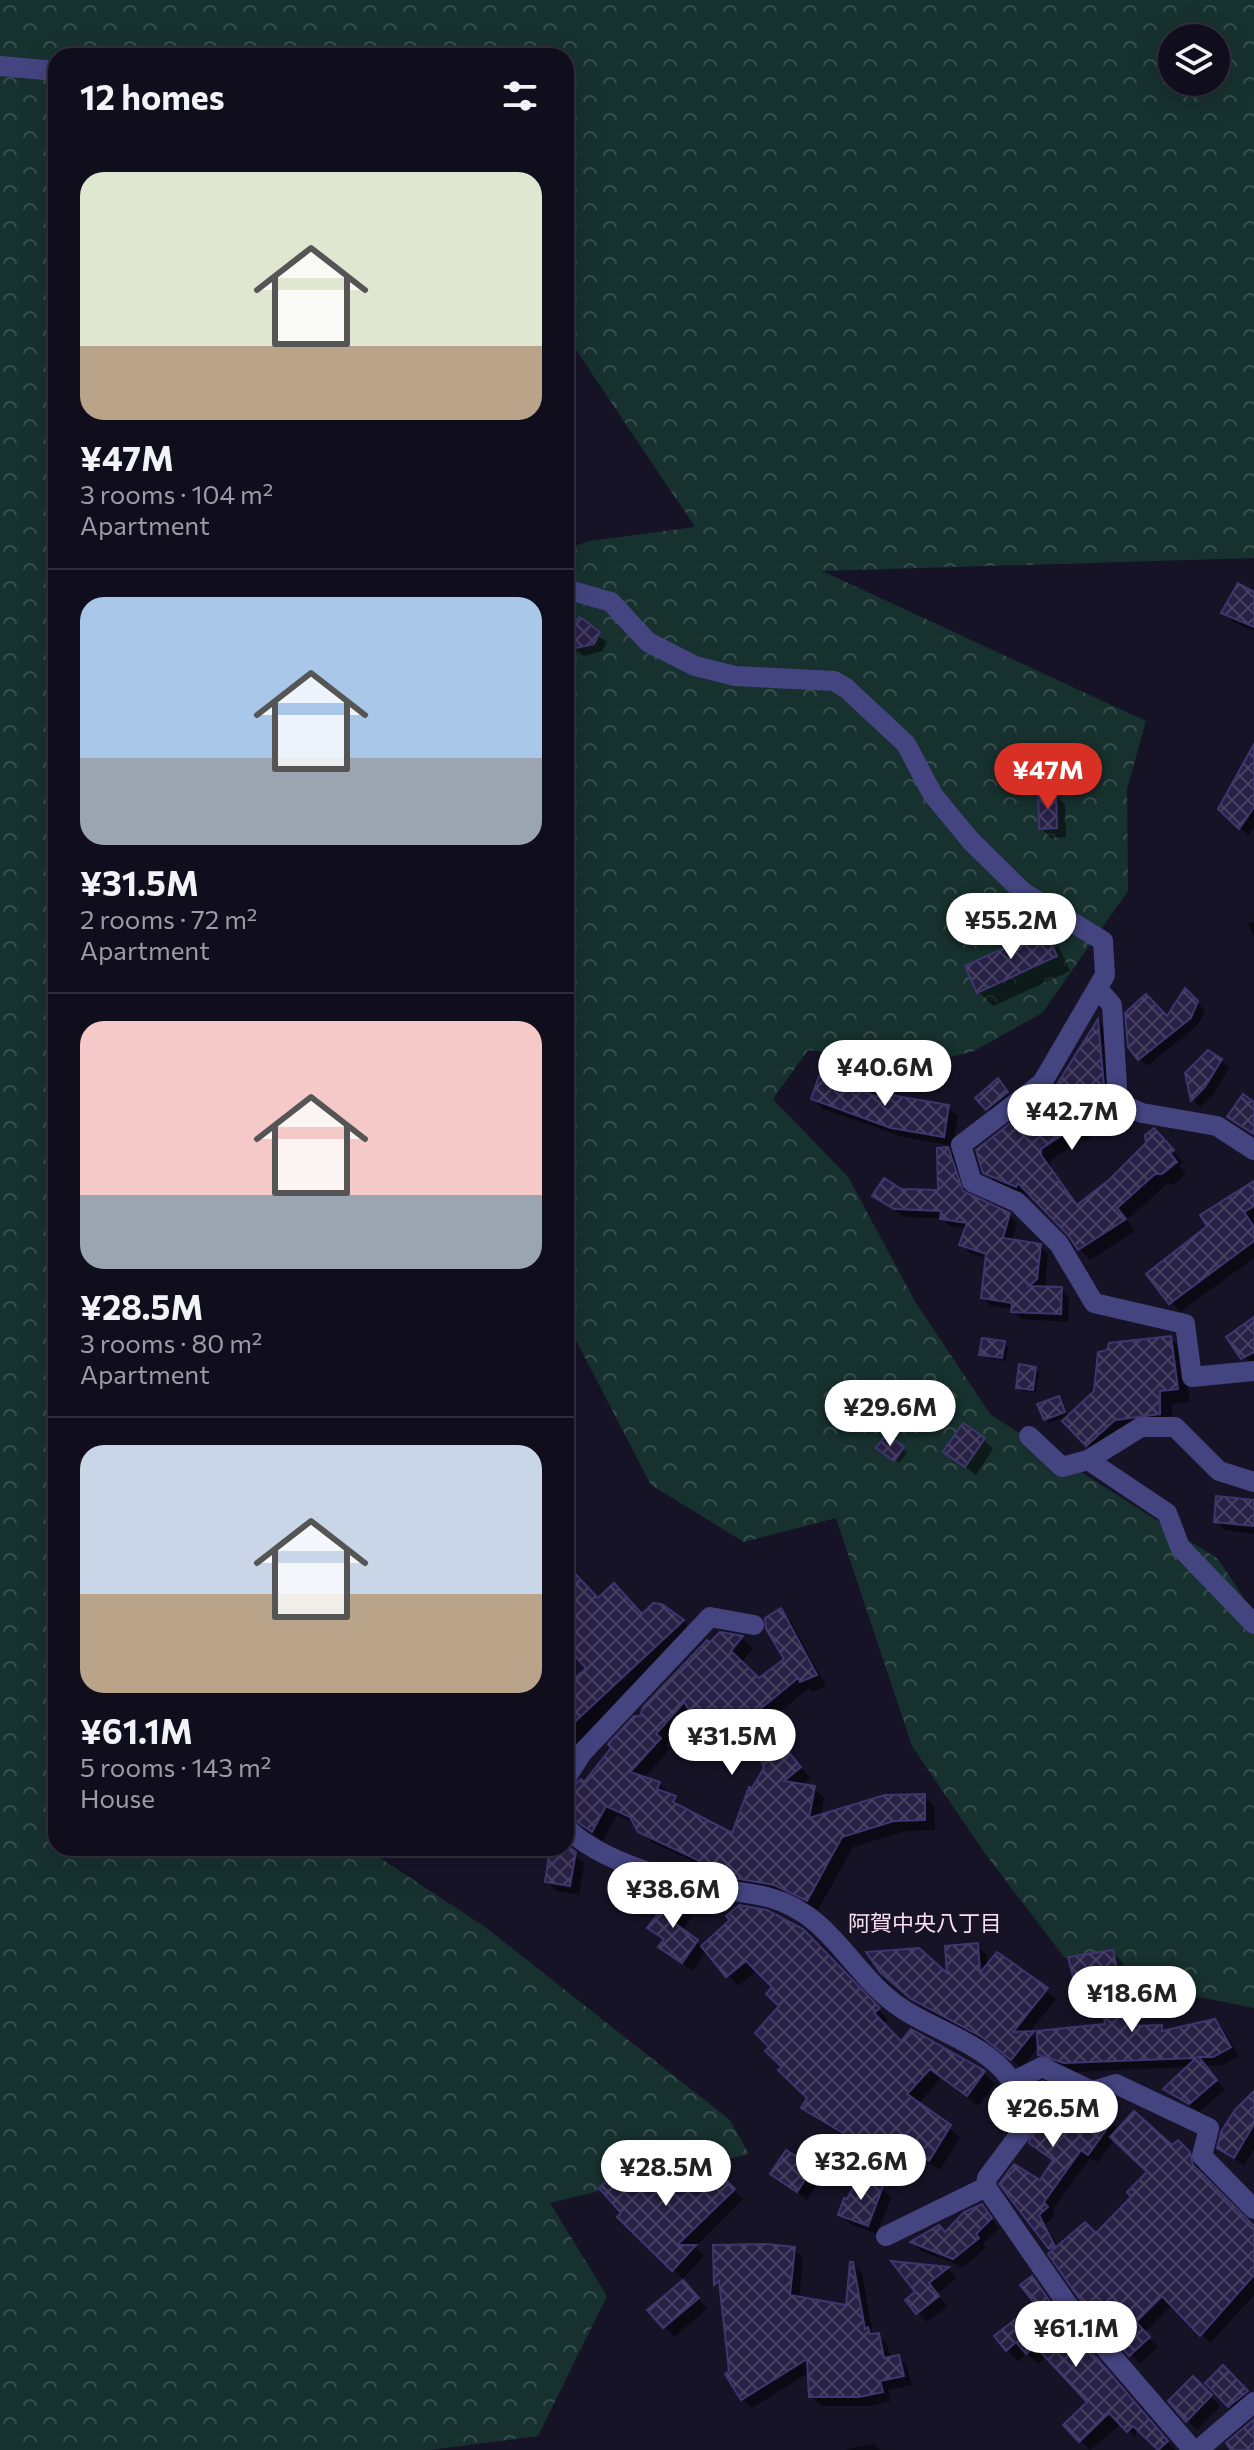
<!DOCTYPE html>
<html lang="en">
<head>
<meta charset="utf-8">
<style>
  body { margin:0; font-family:Commissioner,"Noto Sans JP",sans-serif; background:#1e1c2a; color:#f1f3f6; height:100vh; display:flex; flex-direction:column; font-size:30px; white-space:nowrap }
  * { box-sizing:border-box; margin:0 }
  p { font-size:26px; color:#9c9ca4 }
  .icon { flex:none; width:44px; height:44px; fill:none; stroke:currentColor; stroke-width:2; stroke-linecap:round; stroke-linejoin:round }
  .map { position:relative; flex:1; overflow:hidden }
  .drawer { position:absolute; left:48px; top:48px; width:526px; height:1808px; display:flex; flex-direction:column; background:#100e1d; border-radius:24px; box-shadow:0 8px 32px #0002,0 0 0 2px #302e3b }
  .drawer>* { flex:none }
  .fabs { position:absolute; left:1158px; top:24px; display:grid; gap:16px }
  .fabs a { display:grid; place-items:center; width:72px; height:72px; border-radius:50%; background:#100e1d; box-shadow:0 8px 32px #0002,0 0 0 2px #302e3b; font-size:40px }
  .price { position:absolute; translate:-50% -68px; padding:0 18px; border-radius:28px; background:#fff; color:#222; font-size:26px; line-height:52px; filter:drop-shadow(0 2px 4px #0008) }
  .price::after { content:''; position:absolute; left:50%; top:48px; width:24px; height:18px; margin-left:-12px; background:inherit; clip-path:polygon(0 0,100% 0,50% 100%) }
  .price.current { background:#d93025; color:#fff }
  ul { padding:0; list-style:none }
  li { display:grid; align-content:center; gap:16px; height:424px; padding:0 32px }
  li+li { border-top:2px solid #302e3b }
  li span { display:grid; place-items:center; height:248px; border-radius:24px; color:#555 }
  li>.icon { margin-inline-start:auto }
  span .icon { width:144px; height:144px; fill:#fffc; stroke-width:1 }
  li b { font-size:34px }
  h2 { display:flex; justify-content:space-between; align-items:center; height:96px; padding:0 32px; font-size:34px }
  .map>svg:first-child { display:block }
  .forest { fill:url(#forest-crowns); fill-rule:evenodd }
  .shadow { fill:#0007; fill-rule:evenodd }
  .building { fill:url(#building-cross-hatch); stroke:#40366f; stroke-width:2 }
  .lines { fill:none; stroke-linecap:round; stroke-linejoin:round }
  .minor { stroke:#444481; stroke-width:20 }
  .labels { text-anchor:middle; dominant-baseline:central; stroke-width:6; stroke-linejoin:round; paint-order:stroke }
  .neighbourhood-label { font-size:22px; fill:#fbdff2; stroke:#161327 }
</style>
</head>
<body>
<div class="map">
<svg width="1254" height="2450" viewBox="0 0 1254 2450">
  <defs>
    <pattern id="forest-crowns" width="20" height="18" patternUnits="userSpaceOnUse" patternTransform="scale(2)"><rect width="20" height="18" fill="#17312f"/><path d="M2 6a3 3 0 1 1 6 0M12 15a3 3 0 1 1 6 0" fill="none" stroke="#384e4e"/></pattern>
    <pattern id="building-cross-hatch" width="8" height="8" patternUnits="userSpaceOnUse" patternTransform="scale(2)"><rect width="8" height="8" fill="#282146"/><path d="M0 0l8 8M0 8l8-8" fill="none" stroke="#474162"/></pattern>
  </defs>
  <rect width="100%" height="100%" fill="#161327"/>
  <path class="forest" d="M0,0H1254V558L822,571L1146,721L1127,789L1128,891L1042,1013L974,1051L922,1064L808,1050L773,1099L848,1177L916,1303L991,1415L1218,1559L1254,1613V2008L1184,1994L1064,1957L984,1852L912,1746L836,1518L744,1542L651,1485L566,1321V549L589,541L695,527L566,335V56H56V1848H365L485,1927L730,2120L749,2154L550,2203L607,2296L538,2436L430,2450H0ZM1172,38H1216V82H1172Z"/>
  <g class="shadow">
    <polygon points="1254,595 1254,631 1233,622 1224,613"/>
    <polygon points="566,615 607,642 602,651 584,656 566,643"/>
    <polygon points="1254,756 1254,827 1248,835 1220,809"/>
    <polygon points="1055,795 1065,805 1066,837 1051,838 1041,828"/>
    <polygon points="1254,922 1254,937 1248,923"/>
    <polygon points="1044,932 1059,947 1070,971 993,1006 979,992"/>
    <polygon points="1186,992 1205,1010 1198,1025 1147,1066 1139,1058"/>
    <polygon points="1098,1022 1108,1032 1116,1119 1084,1142 1082,1140 1051,1160 1051,1168 1079,1206 1112,1180 1148,1143 1154,1131 1183,1162 1179,1165 1186,1174 1174,1184 1167,1184 1127,1220 1135,1231 1090,1260 1029,1191 1027,1197 996,1183 985,1172 1024,1121 1065,1094 1058,1086"/>
    <polygon points="1221,1061 1229,1068 1213,1095 1200,1107 1193,1100 1187,1074"/>
    <polygon points="1002,1085 1011,1098 991,1113 978,1098"/>
    <polygon points="813,1099 948,1107 958,1116 953,1146 903,1137 823,1109"/>
    <polygon points="948,1149 956,1158 968,1196 1008,1215 1017,1223 1012,1242 1040,1246 1048,1254 1045,1288 1061,1289 1069,1297 1068,1322 1021,1319 1013,1309 991,1306 983,1298 988,1259 970,1253 962,1245 967,1229 950,1226 942,1218 904,1217 875,1196 900,1191 940,1192"/>
    <polygon points="1254,1187 1254,1258 1180,1312 1149,1274"/>
    <polygon points="1254,1320 1254,1367 1229,1337"/>
    <polygon points="1170,1338 1183,1351 1190,1402 1172,1404 1172,1426 1128,1433 1100,1458 1087,1445 1096,1392"/>
    <polygon points="1004,1343 1008,1348 1006,1361 986,1358 981,1354"/>
    <polygon points="1035,1369 1039,1373 1036,1393 1022,1391 1018,1387"/>
    <polygon points="1059,1398 1068,1416 1049,1423 1045,1419"/>
    <polygon points="984,1440 993,1449 976,1475 946,1452"/>
    <polygon points="903,1449 907,1453 899,1463 883,1452"/>
    <polygon points="1254,1502 1254,1534 1225,1530 1216,1521"/>
    <polygon points="566,1567 598,1600 642,1616 683,1621 694,1632 566,1753 566,1690 589,1668 566,1643"/>
    <polygon points="781,1610 791,1621 826,1686 812,1692 809,1688 743,1742 737,1736 719,1748 694,1714 666,1745 670,1749 644,1778 659,1783 684,1810 733,1836 753,1790 788,1752 810,1778 801,1786 814,1788 824,1798 821,1816 924,1796 934,1806 935,1830 906,1831 853,1847 818,1910 787,1895 711,1882 696,1867 699,1864 651,1842 636,1824 617,1815 603,1841 566,1816 566,1792 584,1784 721,1634 742,1638 753,1648 741,1663 759,1681 787,1660"/>
    <polygon points="566,1847 584,1863 579,1895 556,1891 547,1881 552,1848"/>
    <polygon points="675,1896 688,1899 698,1908 682,1931 702,1947 828,1955 888,2020 883,2024 901,2044 912,2032 984,2073 995,2084 978,2106 941,2078 918,2104 960,2137 940,2170 919,2157 911,2177 814,2118 803,2107 810,2098 784,2067 782,2006 775,1988 758,1970 738,1986 707,1950 692,1971 661,1947 665,1941 650,1928"/>
    <polygon points="977,1945 987,1955 987,1967 998,1954 1056,1999 1028,2034 1040,2040 1107,2026 1102,1989 1086,1993 1076,1984 1113,1952 1122,1962 1128,1990 1133,1995 1138,2028 1161,2027 1167,2032 1214,2021 1224,2030 1239,2056 1223,2065 1205,2066 1225,2090 1199,2112 1166,2089 1189,2067 1075,2072 1050,2064 1040,2054 1040,2045 1022,2068 994,2046 923,2008 892,1982 950,1978"/>
    <polygon points="1254,2094 1254,2149 1244,2166 1220,2147"/>
    <path d="M1089,2105L1120,2130L1172,2148L1178,2142L1198,2164L1202,2177L1254,2230V2295L1210,2343L1173,2304L1144,2333L1158,2347L1140,2364L1080,2296L1054,2252L1002,2184L1040,2182L1054,2162L1032,2142ZM1115,2139L1150,2172L1134,2197L1096,2235L1059,2248L1046,2224L1055,2216L1053,2209L1090,2158L1097,2163Z"/>
    <polygon points="787,2152 821,2178 807,2200 773,2174"/>
    <polygon points="716,2173 743,2199 695,2247 704,2256 683,2279 620,2217 644,2196 704,2185"/>
    <polygon points="881,2188 891,2198 877,2234 850,2224 840,2214"/>
    <polygon points="981,2206 999,2228 983,2244 986,2248 963,2267 921,2251 913,2243 945,2234"/>
    <polygon points="715,2247 794,2249 803,2258 799,2299 847,2307 852,2264 862,2273 873,2336 878,2335 887,2344 891,2359 898,2357 907,2366 912,2385 888,2390 891,2401 870,2406 821,2406 811,2396 810,2372 752,2408 742,2398 732,2372 722,2290 716,2284"/>
    <polygon points="896,2264 948,2269 957,2278 937,2294 947,2307 927,2322 918,2313 918,2293"/>
    <polygon points="1032,2278 1069,2327 1175,2450 1158,2450 1137,2427 1135,2437 1122,2423 1090,2450 1066,2425 1090,2402 1047,2356 1038,2364 1027,2353 1018,2361 1007,2350 1037,2304"/>
    <polygon points="692,2292 707,2309 674,2337 650,2310"/>
    <polygon points="1223,2368 1254,2399 1239,2415 1207,2383"/>
    <polygon points="1193,2379 1220,2406 1197,2430 1171,2401"/>
    <polygon points="874,2444 880,2450 844,2450"/>
  </g>
  <g class="building">
    <polygon points="1238,583 1254,592 1254,627 1221,613"/>
    <polygon points="566,613 577,620 580,617 600,632 594,644 566,650"/>
    <polygon points="1254,744 1254,807 1239,829 1218,809"/>
    <polygon points="1056,793 1057,828 1039,829 1038,794"/>
    <polygon points="1045,929 1057,956 977,993 965,966"/>
    <polygon points="1185,988 1198,1001 1191,1018 1138,1060 1128,1047 1125,1013 1146,994 1167,1016"/>
    <polygon points="1098,1019 1106,1108 1072,1133 1070,1130 1041,1149 1041,1155 1077,1205 1110,1179 1146,1143 1145,1135 1154,1128 1174,1150 1170,1153 1177,1162 1162,1174 1155,1174 1117,1208 1126,1219 1078,1250 1068,1235 1018,1183 1016,1187 983,1173 976,1150 1021,1115 1023,1119 1062,1093 1056,1086"/>
    <polygon points="1208,1050 1222,1059 1205,1087 1191,1101 1185,1073"/>
    <polygon points="819,1076 889,1101 890,1095 949,1105 944,1137 891,1128 811,1099"/>
    <polygon points="998,1078 1008,1092 986,1110 975,1098"/>
    <polygon points="1243,1094 1254,1102 1254,1134 1227,1117"/>
    <polygon points="948,1147 963,1191 1010,1213 1003,1238 1041,1244 1037,1279 1029,1286 1062,1287 1061,1314 1011,1312 1012,1303 981,1298 986,1254 959,1245 967,1223 940,1219 941,1211 894,1209 872,1196 884,1178 901,1189 938,1190 937,1148"/>
    <polygon points="1254,1181 1254,1206 1244,1212 1254,1227 1254,1241 1169,1304 1146,1274 1207,1226 1200,1215"/>
    <polygon points="1254,1317 1254,1352 1241,1359 1226,1337"/>
    <polygon points="1171,1336 1178,1389 1160,1391 1160,1414 1115,1420 1086,1446 1062,1421 1094,1391 1098,1352 1107,1350 1109,1343"/>
    <polygon points="982,1338 1005,1341 1002,1358 979,1355"/>
    <polygon points="1019,1364 1036,1367 1033,1390 1016,1388"/>
    <polygon points="1059,1396 1065,1412 1044,1420 1037,1404"/>
    <polygon points="963,1423 985,1438 965,1467 943,1452"/>
    <polygon points="887,1434 904,1447 894,1461 876,1448"/>
    <polygon points="1216,1496 1254,1500 1254,1526 1214,1522"/>
    <polygon points="566,1564 598,1598 614,1583 642,1614 653,1603 662,1604 684,1620 566,1730 566,1687 586,1668 566,1646"/>
    <polygon points="781,1608 817,1675 800,1682 798,1678 731,1733 729,1725 707,1738 684,1702 656,1734 661,1738 630,1772 660,1782 657,1789 676,1796 673,1802 732,1833 749,1787 752,1788 764,1768 759,1755 778,1739 801,1767 784,1781 815,1786 809,1818 885,1795 925,1794 925,1820 894,1821 842,1837 807,1901 774,1885 698,1872 693,1867 700,1861 638,1832 630,1817 606,1806 592,1832 566,1814 566,1791 581,1779 584,1782 611,1748 608,1744 634,1716 640,1716 643,1707 707,1640 710,1642 720,1632 743,1636 731,1651 759,1678 784,1659 766,1629 765,1618"/>
    <polygon points="550,1848 570,1848 576,1852 570,1886 545,1882"/>
    <polygon points="674,1893 689,1897 673,1922 698,1940 682,1963 658,1947 664,1939 647,1928"/>
    <polygon points="739,1905 767,1910 803,1929 880,2008 874,2013 901,2041 911,2029 985,2071 967,2096 930,2069 907,2094 951,2125 929,2161 908,2148 901,2168 801,2108 807,2098 778,2070 782,2067 765,2051 769,2047 755,2033 779,2006 766,1994 772,1987 746,1961 726,1977 701,1946 730,1920 726,1916"/>
    <polygon points="978,1943 980,1973 997,1952 1048,1988 1013,2032 1034,2031 1011,2060 982,2037 911,1999 880,1972 866,1952 919,1948 947,1973 945,1946"/>
    <polygon points="1113,1950 1120,1984 1125,1984 1131,2026 1162,2025 1162,2031 1215,2019 1231,2047 1213,2057 1199,2057 1217,2080 1189,2104 1163,2089 1196,2058 1064,2063 1038,2055 1037,2031 1105,2024 1099,1978 1075,1985 1068,1957"/>
    <polygon points="1042,2081 1090,2103 1113,2120 1088,2155 1081,2150 1044,2202 1048,2207 1039,2215 1055,2246 1049,2249 999,2184 1014,2164 1040,2180 1053,2160 1029,2143 1032,2127 1040,2125 1032,2117 1029,2094"/>
    <polygon points="1254,2091 1254,2124 1234,2158 1217,2148 1221,2132 1235,2110"/>
    <polygon points="1134,2111 1172,2145 1178,2140 1190,2152 1193,2165 1254,2226 1254,2275 1200,2336 1162,2296 1136,2322 1150,2337 1129,2356 1078,2297 1048,2254 1085,2222 1096,2233 1131,2197 1127,2192 1147,2172 1110,2137"/>
    <polygon points="786,2150 813,2167 797,2192 770,2174"/>
    <polygon points="655,2163 703,2183 716,2170 735,2189 677,2245 696,2245 672,2271 617,2217 621,2213 599,2188 620,2168 643,2193"/>
    <polygon points="859,2177 883,2186 868,2226 838,2215 844,2198 847,2199"/>
    <polygon points="982,2204 992,2218 976,2234 979,2238 953,2259 910,2242 939,2225 945,2232 964,2212"/>
    <polygon points="767,2244 795,2247 790,2295 846,2305 850,2262 853,2262 865,2329 868,2327 870,2334 879,2333 884,2358 899,2355 904,2376 880,2381 883,2392 859,2397 809,2397 807,2359 741,2400 725,2374 729,2371 719,2281 714,2285 713,2245"/>
    <polygon points="891,2261 949,2267 929,2283 939,2296 916,2314 905,2300 915,2292"/>
    <polygon points="1032,2276 1058,2313 1168,2441 1158,2450 1133,2426 1127,2432 1109,2413 1079,2442 1063,2425 1087,2402 1035,2346 1026,2354 1016,2342 1006,2351 994,2336 1035,2304 1020,2285"/>
    <polygon points="683,2280 699,2298 663,2328 647,2310"/>
    <polygon points="1223,2365 1248,2391 1228,2407 1205,2383"/>
    <polygon points="1193,2376 1212,2395 1186,2422 1168,2401"/>
    <polygon points="1254,2419 1254,2450 1231,2450 1226,2443"/>
  </g>
  <g class="lines">
    <g class="minor">
      <polyline points="0,66 56,71"/>
      <polyline points="566,589 611,602 648,642 695,666 735,676 834,681 846,688 906,744 933,795 971,841 1023,892 1103,941 1105,975 1042,1083 961,1145 972,1182 1017,1202 1059,1244 1094,1303 1185,1324 1192,1377 1254,1371"/>
      <polyline points="1098,989 1112,1005 1118,1103 1142,1113 1217,1126 1254,1150"/>
      <polyline points="1029,1436 1062,1467 1088,1460 1167,1513 1180,1547 1254,1624"/>
      <polyline points="1088,1460 1141,1427 1175,1427 1219,1471 1254,1482"/>
      <polyline points="566,1778 582,1753 710,1617 754,1625"/>
      <path d="M566,1827C595,1858 663,1879 704,1887C726,1891 750,1892 771,1898C834,1916 852,1977 904,2010C937,2031 987,2045 1011,2080C1019,2093 1018,2119 1020,2134L987,2178L986,2187L1068,2305L1193,2450"/>
      <polyline points="1012,2082 1042,2067 1092,2091 1116,2084 1209,2128 1202,2156 1254,2209"/>
      <polyline points="886,2236 986,2187"/>
      <polyline points="1198,2450 1254,2402"/>
    </g>
  </g>
  <g class="labels">
    <g class="neighbourhood-label">
      <text x="925" y="1922">阿賀中央八丁目</text>
    </g>
  </g>
</svg>
<div class="fabs">
<a><svg class="icon" aria-label="layers" viewBox="0 0 24 24"><path d="M12 4l9 5-9 5-9-5zM3 14l9 5 9-5"/></svg></a>
</div>
<b class="price current" style="left:1048px;top:811px">¥47M</b>
<b class="price" style="left:1011px;top:961px">¥55.2M</b>
<b class="price" style="left:885px;top:1108px">¥40.6M</b>
<b class="price" style="left:1072px;top:1152px">¥42.7M</b>
<b class="price" style="left:890px;top:1448px">¥29.6M</b>
<b class="price" style="left:732px;top:1777px">¥31.5M</b>
<b class="price" style="left:673px;top:1930px">¥38.6M</b>
<b class="price" style="left:1132px;top:2034px">¥18.6M</b>
<b class="price" style="left:1053px;top:2149px">¥26.5M</b>
<b class="price" style="left:861px;top:2202px">¥32.6M</b>
<b class="price" style="left:666px;top:2208px">¥28.5M</b>
<b class="price" style="left:1076px;top:2369px">¥61.1M</b>
<section class="drawer">
<h2>12 homes<svg class="icon" aria-label="filters" viewBox="0 0 24 24"><path d="M4 7h16M4 17h16"/><circle cx="9" cy="7" r="2"/><circle cx="15" cy="17" r="2"/></svg></h2>
<ul>
<li><span style="background:linear-gradient(#dfe7d0 70%,#b9a48a 0)"><svg class="icon" aria-label="home" viewBox="0 0 24 24"><path d="M3 11l9-7 9 7M6 9v11h12V9"/></svg></span><div><b>¥47M</b><p>3 rooms · 104 m²</p><p>Apartment</p></div></li>
<li><span style="background:linear-gradient(#a9c7e8 65%,#9aa5b1 0)"><svg class="icon" aria-label="home" viewBox="0 0 24 24"><path d="M3 11l9-7 9 7M6 9v11h12V9"/></svg></span><div><b>¥31.5M</b><p>2 rooms · 72 m²</p><p>Apartment</p></div></li>
<li><span style="background:linear-gradient(#f6c9c9 70%,#9aa5b1 0)"><svg class="icon" aria-label="home" viewBox="0 0 24 24"><path d="M3 11l9-7 9 7M6 9v11h12V9"/></svg></span><div><b>¥28.5M</b><p>3 rooms · 80 m²</p><p>Apartment</p></div></li>
<li><span style="background:linear-gradient(#c9d6e8 60%,#b9a48a 0)"><svg class="icon" aria-label="home" viewBox="0 0 24 24"><path d="M3 11l9-7 9 7M6 9v11h12V9"/></svg></span><div><b>¥61.1M</b><p>5 rooms · 143 m²</p><p>House</p></div></li>
</ul>
</section>
</div>
</body>
</html>
